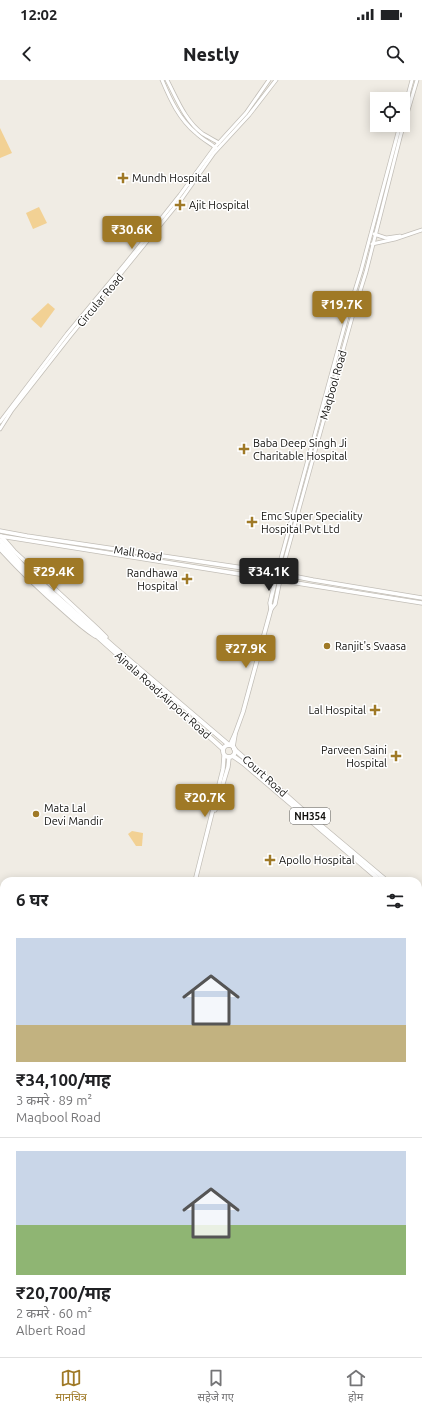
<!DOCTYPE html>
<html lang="hi">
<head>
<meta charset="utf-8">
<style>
  body { margin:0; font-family:Ubuntu,"Noto Sans Devanagari",sans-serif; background:#f2f2f2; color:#202124; height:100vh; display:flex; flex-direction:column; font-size:15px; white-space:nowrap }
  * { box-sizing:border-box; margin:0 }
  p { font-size:13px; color:#757577 }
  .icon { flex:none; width:22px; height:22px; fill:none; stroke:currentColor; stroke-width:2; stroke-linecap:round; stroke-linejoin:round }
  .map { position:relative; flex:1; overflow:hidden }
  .side { position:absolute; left:0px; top:797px; width:422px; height:480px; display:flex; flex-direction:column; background:#fff; border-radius:12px 12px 0 0; box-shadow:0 2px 10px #0003 }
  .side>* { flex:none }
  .tools { position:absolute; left:370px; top:12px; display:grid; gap:8px }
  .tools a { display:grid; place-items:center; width:40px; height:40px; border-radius:0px; background:#fff; box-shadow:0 2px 10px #0003; font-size:20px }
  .price { position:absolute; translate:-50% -34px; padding:0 9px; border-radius:4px; background:#9f7926; color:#fff; font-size:13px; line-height:26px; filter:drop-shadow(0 1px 2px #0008) }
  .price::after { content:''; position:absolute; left:50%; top:24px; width:12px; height:9px; margin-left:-6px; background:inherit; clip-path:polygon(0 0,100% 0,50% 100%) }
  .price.active { background:#222; color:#fff }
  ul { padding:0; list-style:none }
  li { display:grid; align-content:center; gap:8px; height:212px; padding:0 16px }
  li+li { border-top:1px solid #e0e0e0 }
  li span { display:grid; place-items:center; height:124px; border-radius:0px; color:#555 }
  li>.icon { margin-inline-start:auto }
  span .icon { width:72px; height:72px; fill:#fffc; stroke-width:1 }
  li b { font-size:17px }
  h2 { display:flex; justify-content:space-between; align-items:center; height:48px; padding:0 16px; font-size:17px }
  .status { display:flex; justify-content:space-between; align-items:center; height:28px; padding:0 20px; background:#fff; direction:ltr }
  .status svg { height:11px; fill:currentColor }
  header { display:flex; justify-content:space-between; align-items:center; height:52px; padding:0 16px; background:#fff; font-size:18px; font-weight:800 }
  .menu { display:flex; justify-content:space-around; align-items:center; height:56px; border-top:1px solid #e0e0e0; background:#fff; font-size:11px; color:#757577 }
  .menu a { display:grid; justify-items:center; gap:2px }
  .menu .active { color:#9f7926 }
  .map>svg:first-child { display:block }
  .green { fill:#f2d194 }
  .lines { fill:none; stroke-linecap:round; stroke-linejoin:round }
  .minor-casing { stroke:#c2beb7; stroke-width:4.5 }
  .major-casing { stroke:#c2beb7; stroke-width:5 }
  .highway-casing { stroke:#c2beb7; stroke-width:5.5 }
  .minor { stroke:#fff; stroke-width:3 }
  .major { stroke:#fff; stroke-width:3.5 }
  .highway { stroke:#fff; stroke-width:4 }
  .rail { stroke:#3a3935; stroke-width:1; stroke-dasharray:5 5; stroke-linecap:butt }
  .poi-dot { fill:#9f7926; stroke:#fff; stroke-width:1.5 }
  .labels { text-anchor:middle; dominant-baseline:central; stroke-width:3; stroke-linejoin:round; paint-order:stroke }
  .shield { fill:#fff; stroke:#595856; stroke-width:1 }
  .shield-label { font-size:10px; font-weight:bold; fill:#12110e }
  .poi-label { font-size:11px; fill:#12110e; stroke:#fff; text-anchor:start }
  .street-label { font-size:11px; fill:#12110e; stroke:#fff }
</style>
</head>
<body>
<div class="status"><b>12:02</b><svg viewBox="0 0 49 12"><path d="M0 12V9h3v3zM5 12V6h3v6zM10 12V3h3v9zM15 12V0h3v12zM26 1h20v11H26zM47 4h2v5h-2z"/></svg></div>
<header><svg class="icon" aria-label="back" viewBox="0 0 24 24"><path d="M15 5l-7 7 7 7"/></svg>Nestly<svg class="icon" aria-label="search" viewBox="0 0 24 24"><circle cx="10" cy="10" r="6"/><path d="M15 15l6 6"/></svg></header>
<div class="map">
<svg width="422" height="1277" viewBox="0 0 422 1277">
  <rect width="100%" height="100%" fill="#f0ece4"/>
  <g class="green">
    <polygon points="0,48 12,73 0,78"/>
    <polygon points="39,127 47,143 33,149 26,133"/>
    <polygon points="48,223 55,229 41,248 31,239"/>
    <polygon points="132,751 143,753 142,766 136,766 128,754"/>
    <polygon points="0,1054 4,1054 4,1273 252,1273 254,1277 0,1277"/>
  </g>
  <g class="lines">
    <g class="minor-casing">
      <g id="minor">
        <path d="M162,0C170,19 179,39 196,53C202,59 210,63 216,68"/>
        <path d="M167,0C177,19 185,41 203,54C208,57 214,60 219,63"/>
        <polyline points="403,34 412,0"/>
        <polyline points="374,154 386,158 400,156"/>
        <polyline points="372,164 395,159 422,150"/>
        <polyline points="0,342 67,254 126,183 180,115 215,67 246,33 269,0"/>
        <polyline points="0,349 12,330 70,256 183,117 214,73 249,35 276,0"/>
        <polyline points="277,493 348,233 361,191 400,45"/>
        <polyline points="281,494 353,234 366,192 401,54 417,0"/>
        <polyline points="418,915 422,914"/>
        <polyline points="0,1050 4,1050"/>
        <polyline points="312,1273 317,1277"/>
      </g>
    </g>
    <g class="major-casing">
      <g id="major">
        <polyline points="0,451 27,456 277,493 313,500 422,518"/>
        <polyline points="0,456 422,523"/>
        <polyline points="1,456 14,471 97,548 106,557"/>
        <path d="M0,469C20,491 42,512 64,531C74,540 84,549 95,556"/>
        <polyline points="271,529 270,523 277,493"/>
        <polyline points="230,665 235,654 243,632 271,529 275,524 280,499"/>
        <polyline points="233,667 235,655"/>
        <polyline points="215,730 228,687 229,678"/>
        <polyline points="195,801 223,689 224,676"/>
        <polyline points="0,863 4,863"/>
        <polyline points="418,863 422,864"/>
        <polyline points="418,868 422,868"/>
        <polyline points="418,871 422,872"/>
        <polyline points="0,872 4,872"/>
        <polyline points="418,874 422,875"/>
      </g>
    </g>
    <g class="highway-casing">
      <g id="highway">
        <polyline points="0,460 26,489 114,567 229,665"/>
        <polyline points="0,465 24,491 223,669"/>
        <circle cx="229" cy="671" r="6"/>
        <polyline points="234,669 305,732 387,801"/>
        <polyline points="233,676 243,683 381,801"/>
        <polyline points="418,827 422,830"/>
        <polyline points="418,832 422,835"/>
        <polyline points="418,1086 422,1079"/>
        <polyline points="351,1277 353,1273"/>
        <polyline points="355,1277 356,1273"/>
      </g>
    </g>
    <use href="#minor" class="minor"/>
    <use href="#major" class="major"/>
    <use href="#highway" class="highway"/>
    <g class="rail">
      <polyline points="418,893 422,893"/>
      <polyline points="418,904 422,903"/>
      <polyline points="0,967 4,967"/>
      <polyline points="0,987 4,986"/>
    </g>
  </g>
  <g class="poi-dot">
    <path d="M121 92h4v4h4v4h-4v4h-4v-4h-4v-4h4z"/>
    <path d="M178 119h4v4h4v4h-4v4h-4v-4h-4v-4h4z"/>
    <path d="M242 363h4v4h4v4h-4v4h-4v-4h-4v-4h4z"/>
    <path d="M250 436h4v4h4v4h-4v4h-4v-4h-4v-4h4z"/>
    <path d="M185 493h4v4h4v4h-4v4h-4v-4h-4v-4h4z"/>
    <circle cx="327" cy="566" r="4"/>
    <path d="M373 624h4v4h4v4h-4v4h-4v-4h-4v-4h4z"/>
    <path d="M394 670h4v4h4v4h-4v4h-4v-4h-4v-4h4z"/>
    <circle cx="36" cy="734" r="4"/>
    <path d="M268 774h4v4h4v4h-4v4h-4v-4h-4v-4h4z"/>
  </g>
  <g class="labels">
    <rect class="shield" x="290" y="728" width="40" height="16" rx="3"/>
    <g class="shield-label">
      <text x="310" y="736">NH354</text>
    </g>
    <g class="poi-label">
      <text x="132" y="98">Mundh Hospital</text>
      <text x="189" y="125">Ajit Hospital</text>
      <text x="253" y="363">Baba Deep Singh Ji<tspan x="253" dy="13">Charitable Hospital</tspan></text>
      <text x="261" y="436">Emc Super Speciality<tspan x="261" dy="13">Hospital Pvt Ltd</tspan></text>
      <text x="178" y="493" text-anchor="end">Randhawa<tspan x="178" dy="13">Hospital</tspan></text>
      <text x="335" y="566">Ranjit's Svaasa</text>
      <text x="366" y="630" text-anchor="end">Lal Hospital</text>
      <text x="387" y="670" text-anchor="end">Parveen Saini<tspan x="387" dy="13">Hospital</tspan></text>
      <text x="44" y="728">Mata Lal<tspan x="44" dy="13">Devi Mandir</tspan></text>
      <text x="279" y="780">Apollo Hospital</text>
    </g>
    <g class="street-label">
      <text transform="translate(100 220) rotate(-50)">Circular Road</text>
      <text transform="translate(333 305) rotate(-74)">Maqbool Road</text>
      <text transform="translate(138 473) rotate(9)">Mall Road</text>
      <text transform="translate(163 615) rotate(42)">Ajnala Road;Airport Road</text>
      <text transform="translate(265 696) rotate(42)">Court Road</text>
    </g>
  </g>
</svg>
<div class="tools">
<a><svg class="icon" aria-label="locate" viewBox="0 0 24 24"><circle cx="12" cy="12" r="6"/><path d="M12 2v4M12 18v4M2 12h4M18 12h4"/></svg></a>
</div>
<b class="price" style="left:132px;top:170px">₹30.6K</b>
<b class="price" style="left:342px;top:245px">₹19.7K</b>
<b class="price" style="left:54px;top:512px">₹29.4K</b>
<b class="price active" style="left:269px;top:512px">₹34.1K</b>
<b class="price" style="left:246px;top:589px">₹27.9K</b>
<b class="price" style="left:205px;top:738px">₹20.7K</b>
<section class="side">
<h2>6 घर<svg class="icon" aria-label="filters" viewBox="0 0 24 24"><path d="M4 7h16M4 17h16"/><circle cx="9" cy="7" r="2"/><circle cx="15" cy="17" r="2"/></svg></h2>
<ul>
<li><span style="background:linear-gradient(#c9d6e8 70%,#c2b280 0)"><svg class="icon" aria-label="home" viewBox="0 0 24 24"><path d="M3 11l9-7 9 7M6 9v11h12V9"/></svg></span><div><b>₹34,100/माह</b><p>3 कमरे · 89 m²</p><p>Maqbool Road</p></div></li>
<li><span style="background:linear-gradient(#c9d6e8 60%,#8fb573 0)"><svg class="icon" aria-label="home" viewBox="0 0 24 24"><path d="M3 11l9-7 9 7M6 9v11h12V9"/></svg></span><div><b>₹20,700/माह</b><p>2 कमरे · 60 m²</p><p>Albert Road</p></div></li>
</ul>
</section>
</div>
<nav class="menu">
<a class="active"><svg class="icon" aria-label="map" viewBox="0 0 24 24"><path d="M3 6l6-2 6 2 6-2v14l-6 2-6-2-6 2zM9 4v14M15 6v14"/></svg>मानचित्र</a>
<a><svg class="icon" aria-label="saved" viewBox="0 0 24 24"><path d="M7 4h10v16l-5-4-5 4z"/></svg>सहेजे गए</a>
<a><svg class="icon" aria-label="home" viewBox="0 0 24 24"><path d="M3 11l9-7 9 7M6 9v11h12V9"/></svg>होम</a>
</nav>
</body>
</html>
